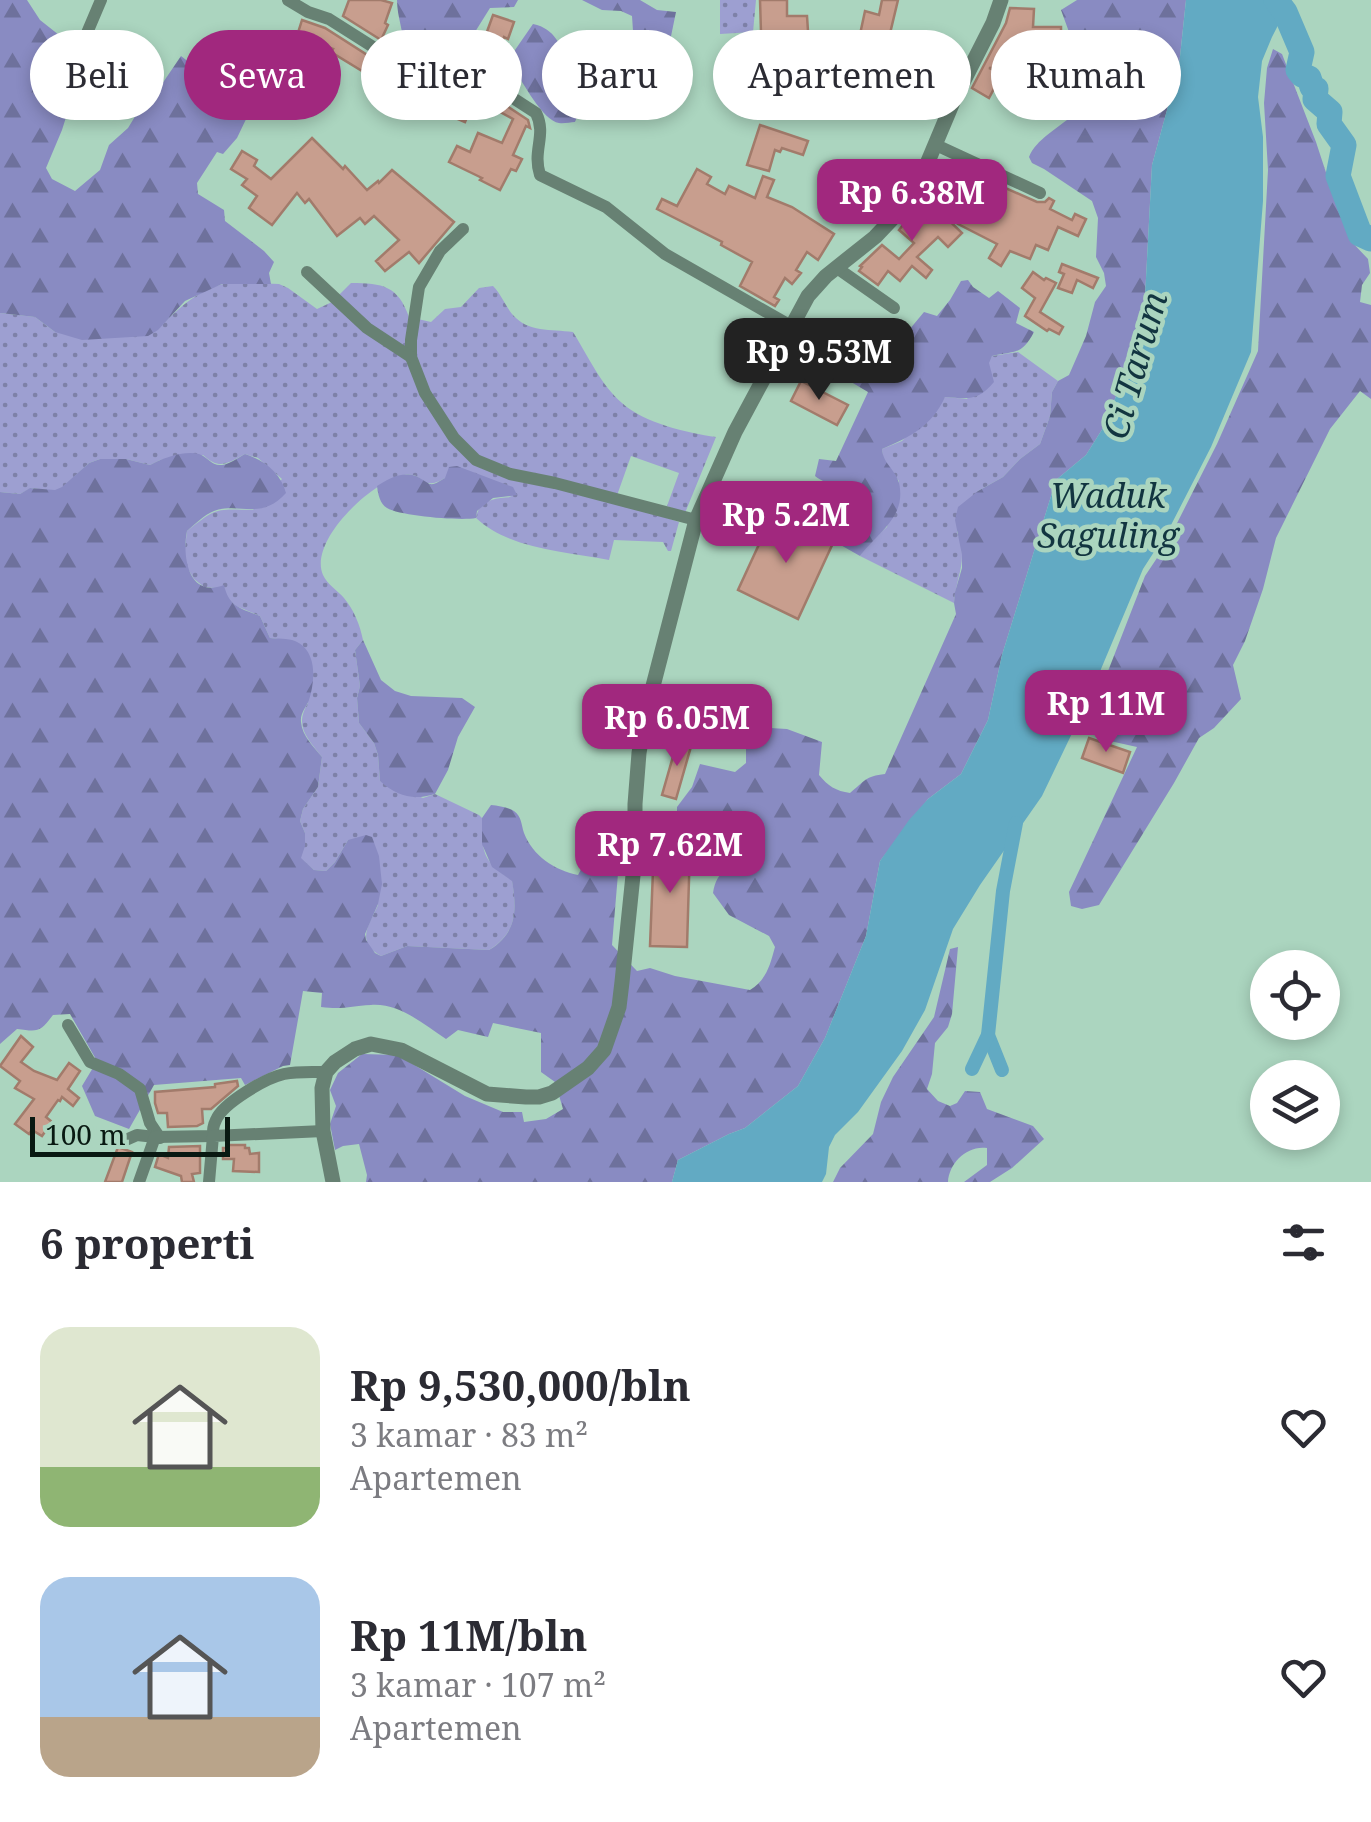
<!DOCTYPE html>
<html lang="id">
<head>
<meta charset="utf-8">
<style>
  body { margin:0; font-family:"Noto Serif",serif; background:#f2f2f3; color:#2b2b33; height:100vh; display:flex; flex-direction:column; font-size:38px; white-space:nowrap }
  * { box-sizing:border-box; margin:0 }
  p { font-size:32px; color:#7c7c81 }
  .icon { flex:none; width:55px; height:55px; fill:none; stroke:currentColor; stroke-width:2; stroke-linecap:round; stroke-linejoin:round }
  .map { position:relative; height:1182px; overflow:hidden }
  .details { display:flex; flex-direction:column; background:#fff; flex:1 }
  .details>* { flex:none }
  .hud { position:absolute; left:30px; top:30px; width:1312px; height:90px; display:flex; gap:20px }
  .tools { position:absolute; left:1250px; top:950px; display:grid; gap:20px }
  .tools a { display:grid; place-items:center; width:90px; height:90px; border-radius:50%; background:#fff; box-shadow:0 5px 15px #0003; font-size:50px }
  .scale { position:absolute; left:30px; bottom:25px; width:200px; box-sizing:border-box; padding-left:10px; border:5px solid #091912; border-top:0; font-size:28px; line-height:35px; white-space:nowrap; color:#091912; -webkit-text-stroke:8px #abd5bf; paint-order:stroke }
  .price { position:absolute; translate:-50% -85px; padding:0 22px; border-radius:20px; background:#a1287e; color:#fff; font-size:32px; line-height:65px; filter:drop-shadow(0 2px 5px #0008) }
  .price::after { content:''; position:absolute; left:50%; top:60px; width:30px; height:22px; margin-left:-15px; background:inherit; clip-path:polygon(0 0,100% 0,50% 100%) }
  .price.selected { background:#222; color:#fff }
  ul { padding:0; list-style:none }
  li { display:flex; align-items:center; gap:30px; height:250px; padding:0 40px }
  li span { display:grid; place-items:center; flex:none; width:280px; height:200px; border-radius:30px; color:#555 }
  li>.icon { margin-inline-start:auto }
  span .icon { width:120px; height:120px; fill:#fffc; stroke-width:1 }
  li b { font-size:42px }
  h2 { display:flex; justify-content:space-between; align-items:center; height:120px; padding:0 40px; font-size:42px }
  .pill { padding:0 35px; border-radius:45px; background:#fff; box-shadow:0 5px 15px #0003; font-size:35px; line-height:90px }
  .pill.selected { background:#a1287e; color:#fff }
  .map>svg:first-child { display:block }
  .grass { fill:url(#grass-dots) }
  .forest { fill:url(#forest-firs) }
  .water { fill:#62aac3 }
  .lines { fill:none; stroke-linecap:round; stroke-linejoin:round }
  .canal { stroke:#62aac3; stroke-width:14 }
  .river { stroke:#62aac3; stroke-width:25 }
  .building { fill:#c89e8e; stroke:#a27b6b; stroke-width:2.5 }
  .minor { stroke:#678173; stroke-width:12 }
  .tertiary { stroke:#678173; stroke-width:15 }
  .labels { text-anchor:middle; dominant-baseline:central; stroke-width:9; stroke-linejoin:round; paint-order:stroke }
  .water-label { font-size:35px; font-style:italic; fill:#123540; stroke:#abd5bf }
</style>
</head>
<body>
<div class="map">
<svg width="1371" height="1182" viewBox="0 0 1371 1182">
  <defs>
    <pattern id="grass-dots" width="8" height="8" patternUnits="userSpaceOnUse" patternTransform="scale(2.5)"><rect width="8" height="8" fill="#9d9fd1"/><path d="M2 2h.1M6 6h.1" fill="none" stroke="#7e81a8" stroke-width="1.8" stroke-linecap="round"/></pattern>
    <pattern id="forest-firs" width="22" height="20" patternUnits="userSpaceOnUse" patternTransform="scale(2.5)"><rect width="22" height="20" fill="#898bc2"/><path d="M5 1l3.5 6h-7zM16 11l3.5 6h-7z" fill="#6e719c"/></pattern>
  </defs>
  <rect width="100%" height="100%" fill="#abd5bf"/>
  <g class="grass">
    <polygon points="720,0 756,0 753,32 720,34"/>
    <path d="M234,282L279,284L288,288L317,309L332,302L351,283C383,283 398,286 409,317L431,322L445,309L461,307L479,288L493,286C501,294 505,305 512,314C528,333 551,329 573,332C588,356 601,385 622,403C644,423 687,433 716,437L685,513L667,506L679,473L631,456L615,501L679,522L671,551H668L663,542L614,540L609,560C565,551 511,550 476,518C479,499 496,498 512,497L445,478C420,493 425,471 404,475C372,481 308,541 323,575C327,584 338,591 344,598C354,610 360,625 363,640L355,650L360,686L357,698L359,723L374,743L378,755L380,781L423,798L435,794L479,815L482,818C482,853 482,861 512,880C517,910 517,933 489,950L407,946L381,956C355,942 369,925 378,905L348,840L335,862L326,871L314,870L300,858L305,833L300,821L303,809L318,787L322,757C307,738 294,726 308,703L294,641L270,638L260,616L236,606L216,588L204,587L194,579L188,569L184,556L187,531C217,507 216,509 253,510L282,479L258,458L245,454C226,464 220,470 203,455L160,460L150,465L126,459H100L89,463L62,488L55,491L31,488L20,494L0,492V313L35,317L55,332L158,329C180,307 201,286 234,282Z"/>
    <path d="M1018,352L1058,381L1052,392L1050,416L1040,444L1020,459L1003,477L978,491L957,532C969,560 956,576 954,603L860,556L868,544L887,527L899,481L883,460L882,449L902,441L945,397L967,399L992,356Z"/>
  </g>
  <g class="forest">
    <polygon points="0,0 27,0 40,20 78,50 73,95 62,130 46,168 52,179 75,191 100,170 109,145 128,128 142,105 162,84 181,56 244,105 249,113 237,138 223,154 217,152 197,183 198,194 224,210 225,221 264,251 274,262 269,273 271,284 222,284 185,301 158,330 148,336 82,340 55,332 35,317 0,313"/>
    <path d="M397,0H518L514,7L490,8L470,40L439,35L431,41L427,62L418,64L403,59C407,39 397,20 397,0Z"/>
    <polygon points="582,0 640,0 657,10 676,12 669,46 660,49 639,45 633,31 632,16 621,11 602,10"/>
    <path d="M1077,0H1186L1179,66L1152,165L1144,316L1126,372L1103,428L1086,455L1056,480L1002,655L988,720L961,774L928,799L880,861L866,936L825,1038L798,1086L745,1128L729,1134L678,1160L672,1182H366L367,1175L359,1144L343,1146L335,1150L330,1124L336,1106L330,1090L338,1073L362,1054L398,1055L465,1096L503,1112H522L524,1122L546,1119L563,1109L555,1082L541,1072V1033L493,1023L488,1037L458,1030L446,1039C423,1024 400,1003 371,1005C351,1006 343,1010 321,1007L322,993L303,991L290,1065L283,1066L245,1085L241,1078L154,1085L129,1129L95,1116L82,1086L97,1061L70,1014L53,1015C40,1032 39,1032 17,1029L0,1044V492L20,494L30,488L55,490L62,487L89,463L100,459H126L150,465C162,458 185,450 199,454C208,457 211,466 222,465C229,464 238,458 245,454C264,460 281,473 286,493C261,521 240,502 214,511C204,515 195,524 187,531C182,556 188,599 224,585C229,607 240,608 260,616L270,638C277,639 288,638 295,641C318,651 315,681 309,700C306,708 300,713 301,722C302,736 314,747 322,757L318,787L303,809L300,821L305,833V846L301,858L314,870L326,871L335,862L348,840L366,835L372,837L379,856L382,884L378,904L365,934L366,940L375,953L381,956L407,946L489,950C517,933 517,910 512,881L492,867L482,844V818L491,805C499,806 508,807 514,811C522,817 521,824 524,833C533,856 554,870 578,875L585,862L596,858L619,862L612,945L637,971L650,968L675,976L750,990C767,979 770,965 775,947L769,936L729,915L713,893C717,868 730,873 735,857L727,840L715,837L703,839L687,824L677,819V807L692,787L700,764L735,772L746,763V738L753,727L787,729L822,742L819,775C828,786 836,791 850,793C865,781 865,776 885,774L956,614L954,603L955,592L962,568V555L955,520L958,507L978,491L1003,477L1020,459L1040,444L1050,416L1052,392L1058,381L1069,375L1086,336L1095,302L1106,286L1104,273L1096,257L1098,218L1092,201L1044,169L1032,163L1029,157C1036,139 1059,128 1074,114L1077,93L1074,82L1073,43L1061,10Z"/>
    <path d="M533,24C556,29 559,45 570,63C574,70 581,74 583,83C586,96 580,110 575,122C570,122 564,124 559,123C543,121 522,81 513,67L515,50Z"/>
    <polygon points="1273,49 1282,54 1316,142 1335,200 1350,225 1349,239 1368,259 1370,273 1362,285 1360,302 1371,305 1371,399 1360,391 1330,429 1276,538 1263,589 1245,641 1233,665 1241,699 1214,728 1199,738 1174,783 1099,905 1082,909 1071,906 1069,892 1137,747 1110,741 1090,726 1096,702 1145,576 1167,543 1217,444 1258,351 1268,170 1264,103 1267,68"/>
    <path d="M968,280L973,287L989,298L998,291L1020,308L1016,323L1034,332C1022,355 1015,351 992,356L989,363L994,382C978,401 969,399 945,397C932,426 910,437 882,449C883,464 896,470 899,483C907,517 877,533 860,556L777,509L785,493C806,505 820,521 845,521C871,491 829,488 815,476L819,459L836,461L868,392L797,350L810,323L848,348L869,318L904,336L924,312L937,316L950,300L961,281Z"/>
    <path d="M457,466L513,487L517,495L493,498L477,511L476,518C460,521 400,516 387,508C380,504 378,494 377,486C388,479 401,471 416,476C417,476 429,484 430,484C435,485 441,480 445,478L449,467Z"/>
    <path d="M363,640L381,680L395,691L411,696L462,698L475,707L458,737L448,770L435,794C413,801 397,796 380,781L378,755L374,743L359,723L357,698L360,686L355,650Z"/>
    <path d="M958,947L952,1014L948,1027L935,1043L932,1074L927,1089L938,1101L950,1106L957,1103L965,1091L980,1092L987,1109L1033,1126L1044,1139L1012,1168L990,1182H964L987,1165V1148C967,1145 949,1163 948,1182H833L840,1168L873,1134L881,1102L893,1077L934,1017L950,949Z"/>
  </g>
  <polygon class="water" points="1186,0 1291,0 1272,37 1262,61 1258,97 1263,137 1263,201 1251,352 1211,447 1170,527 1143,569 1088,700 1042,796 980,885 953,929 925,1010 902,1051 858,1112 835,1135 829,1147 826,1174 822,1182 672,1182 678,1160 729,1134 745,1128 798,1086 825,1038 866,936 880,861 909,820 928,799 961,774 988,720 1002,655 1056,480 1086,455 1103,428 1126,372 1144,316 1152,165 1179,66"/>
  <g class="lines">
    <g class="canal">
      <polyline points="988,1035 1002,1070"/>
      <polyline points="972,1069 988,1035 1003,891 1016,823"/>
    </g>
    <polyline class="river" points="1276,0 1285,12 1302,52 1298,70 1302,75 1309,78 1312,87 1316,89 1315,99 1330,112 1329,124 1344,145 1338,176 1360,234 1371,239"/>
  </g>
  <g class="building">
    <polygon points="349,0 381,0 392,3 385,23 388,25 381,40 343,16"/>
    <polygon points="760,0 787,0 787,16 807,16 808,31 761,32"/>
    <polygon points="882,0 898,0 887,46 859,39 865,11 879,15"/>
    <polygon points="1010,8 1034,9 1033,27 1061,27 1061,43 1058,43 1059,61 1019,65 1017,42 1003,67 989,68 1000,72 994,82 997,83 989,98 972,88 1006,23"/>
    <polygon points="493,15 514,22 508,39 504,37 496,61 474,54 479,38 484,40"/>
    <polygon points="302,20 325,28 375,60 367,74 331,52 333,49 297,36"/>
    <polygon points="437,41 470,49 465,70 433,62"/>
    <polygon points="423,83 439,90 437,96 470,110 465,122 432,108 429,115 413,108"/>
    <polygon points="486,95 495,98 528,120 530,128 526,126 513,155 522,159 516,171 511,169 500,190 480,180 482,178 449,162 457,146 470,152 478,133 502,143 513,119 482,102"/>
    <polygon points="760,125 808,141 803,155 782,148 780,152 775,150 769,171 747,165"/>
    <polygon points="312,138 343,169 345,166 367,190 378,181 379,183 392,170 454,222 419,263 409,252 385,271 376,261 399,240 374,216 365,224 360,218 337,236 309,199 305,203 297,193 272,225 249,208 257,196 242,185 247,179 231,169 242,151 257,160 254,166 271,179"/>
    <polygon points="697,169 711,177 707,184 725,194 729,186 755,198 763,176 774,180 767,197 792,207 834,234 818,260 807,252 796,270 801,273 792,284 785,278 774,297 779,300 775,306 740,286 752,262 721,245 722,242 657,209 662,199 677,206"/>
    <polygon points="983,178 1037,202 1045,202 1049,198 1054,201 1050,209 1072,220 1075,214 1086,219 1078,236 1058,227 1048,250 1036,245 1030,259 1010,251 1001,266 989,258 997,244 958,224"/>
    <polygon points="925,197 962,233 948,247 938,237 917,257 932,270 926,278 912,266 900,281 888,271 878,285 859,271 862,267 860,266 882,245 899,259 914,243 899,230"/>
    <polygon points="1062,264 1098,278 1093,288 1077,280 1072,293 1058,288 1064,274 1059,272"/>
    <polygon points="1033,272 1044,280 1046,278 1056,283 1040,312 1063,327 1059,334 1049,329 1047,331 1025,316 1035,298 1022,288"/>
    <polygon points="759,321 777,330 764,354 746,344"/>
    <polygon points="801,381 848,405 837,425 791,401"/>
    <polygon points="773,514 833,543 798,619 738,590"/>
    <polygon points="1089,738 1130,752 1123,773 1082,758"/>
    <polygon points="678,739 692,743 676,799 662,795"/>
    <polygon points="654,845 690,846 687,947 650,946"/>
    <polygon points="21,1036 33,1047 21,1062 34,1071 57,1080 69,1063 80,1071 68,1089 79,1098 73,1106 62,1097 60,1101 58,1100 46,1117 52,1122 42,1136 32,1130 29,1134 15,1124 34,1099 15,1088 20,1081 0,1066"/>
    <polygon points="237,1081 238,1086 211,1109 202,1109 203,1123 197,1126 168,1127 167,1113 158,1113 155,1103 155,1092 215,1087 215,1084"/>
    <polygon points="227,1145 245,1145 245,1148 249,1148 250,1154 259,1153 259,1172 233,1171 234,1159 223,1159 223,1148 227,1148"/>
    <polygon points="200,1146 200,1173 192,1174 194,1182 182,1182 181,1176 155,1167 159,1154 168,1158 169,1147"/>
    <polygon points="118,1147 132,1152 122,1182 105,1182"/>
  </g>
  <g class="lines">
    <g class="minor">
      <path d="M288,0L308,12L329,19L400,64L451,82L480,83L499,89L536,113C547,135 532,150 540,175L606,207L665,254L791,326"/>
      <polyline points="84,40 101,0"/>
      <polyline points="936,145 1040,193"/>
      <polyline points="866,181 903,206"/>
      <polyline points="463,229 440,251 419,287 411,340 411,357 425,393 454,438 476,460 510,474 555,483 696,520"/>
      <polyline points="837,268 894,308"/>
      <polyline points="307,272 367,328 411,357"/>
      <polyline points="68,1025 90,1062 119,1074 140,1089 150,1123 160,1138"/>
      <polyline points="128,1139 137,1135 155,1137"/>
      <path d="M139,1182L155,1137L213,1136C213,1129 213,1126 216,1120C223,1103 266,1078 284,1074C298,1071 312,1072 326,1072"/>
      <polyline points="209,1182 213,1136 323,1131"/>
    </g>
    <polyline class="tertiary" points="333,1182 323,1131 322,1088 326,1072 335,1062 355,1049 371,1044 401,1050 487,1094 526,1097 539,1097 552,1093 588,1068 604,1050 619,1007 622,982 635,856 635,804 639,753 645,717 696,520 735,432 808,296 826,276 875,237 894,217 924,171 953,102 993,23 1001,0"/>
  </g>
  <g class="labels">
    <g class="water-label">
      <text transform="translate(1134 365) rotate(-74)">Ci Tarum</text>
      <text x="1108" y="494">Waduk<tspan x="1108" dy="40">Saguling</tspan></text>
    </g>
  </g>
</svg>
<div class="tools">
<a><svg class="icon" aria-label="locate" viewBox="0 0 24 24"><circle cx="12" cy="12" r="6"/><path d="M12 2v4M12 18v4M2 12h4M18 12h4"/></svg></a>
<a><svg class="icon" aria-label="layers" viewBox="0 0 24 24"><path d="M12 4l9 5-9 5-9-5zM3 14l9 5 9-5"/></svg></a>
</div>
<div class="scale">100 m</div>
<b class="price" style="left:912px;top:244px">Rp 6.38M</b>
<b class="price selected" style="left:819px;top:403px">Rp 9.53M</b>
<b class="price" style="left:786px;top:566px">Rp 5.2M</b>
<b class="price" style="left:1106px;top:755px">Rp 11M</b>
<b class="price" style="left:677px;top:769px">Rp 6.05M</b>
<b class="price" style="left:670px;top:896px">Rp 7.62M</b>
<div class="hud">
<a class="pill">Beli</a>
<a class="pill selected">Sewa</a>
<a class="pill">Filter</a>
<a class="pill">Baru</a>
<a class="pill">Apartemen</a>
<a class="pill">Rumah</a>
</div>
</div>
<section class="details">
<h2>6 properti<svg class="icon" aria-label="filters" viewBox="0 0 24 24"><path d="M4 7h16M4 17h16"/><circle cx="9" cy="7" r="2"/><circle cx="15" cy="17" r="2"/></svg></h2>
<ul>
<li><span style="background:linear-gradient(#dfe7d0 70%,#8fb573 0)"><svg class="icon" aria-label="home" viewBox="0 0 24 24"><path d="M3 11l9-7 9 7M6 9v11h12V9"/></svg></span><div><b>Rp 9,530,000/bln</b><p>3 kamar · 83 m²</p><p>Apartemen</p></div><svg class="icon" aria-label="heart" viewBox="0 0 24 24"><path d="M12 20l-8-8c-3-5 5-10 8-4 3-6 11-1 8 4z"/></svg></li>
<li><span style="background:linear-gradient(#a9c7e8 70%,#b9a48a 0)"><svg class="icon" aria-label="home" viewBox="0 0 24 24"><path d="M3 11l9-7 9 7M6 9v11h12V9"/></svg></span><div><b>Rp 11M/bln</b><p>3 kamar · 107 m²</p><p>Apartemen</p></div><svg class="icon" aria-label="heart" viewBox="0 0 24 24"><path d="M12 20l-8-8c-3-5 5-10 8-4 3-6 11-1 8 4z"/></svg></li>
</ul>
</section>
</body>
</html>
